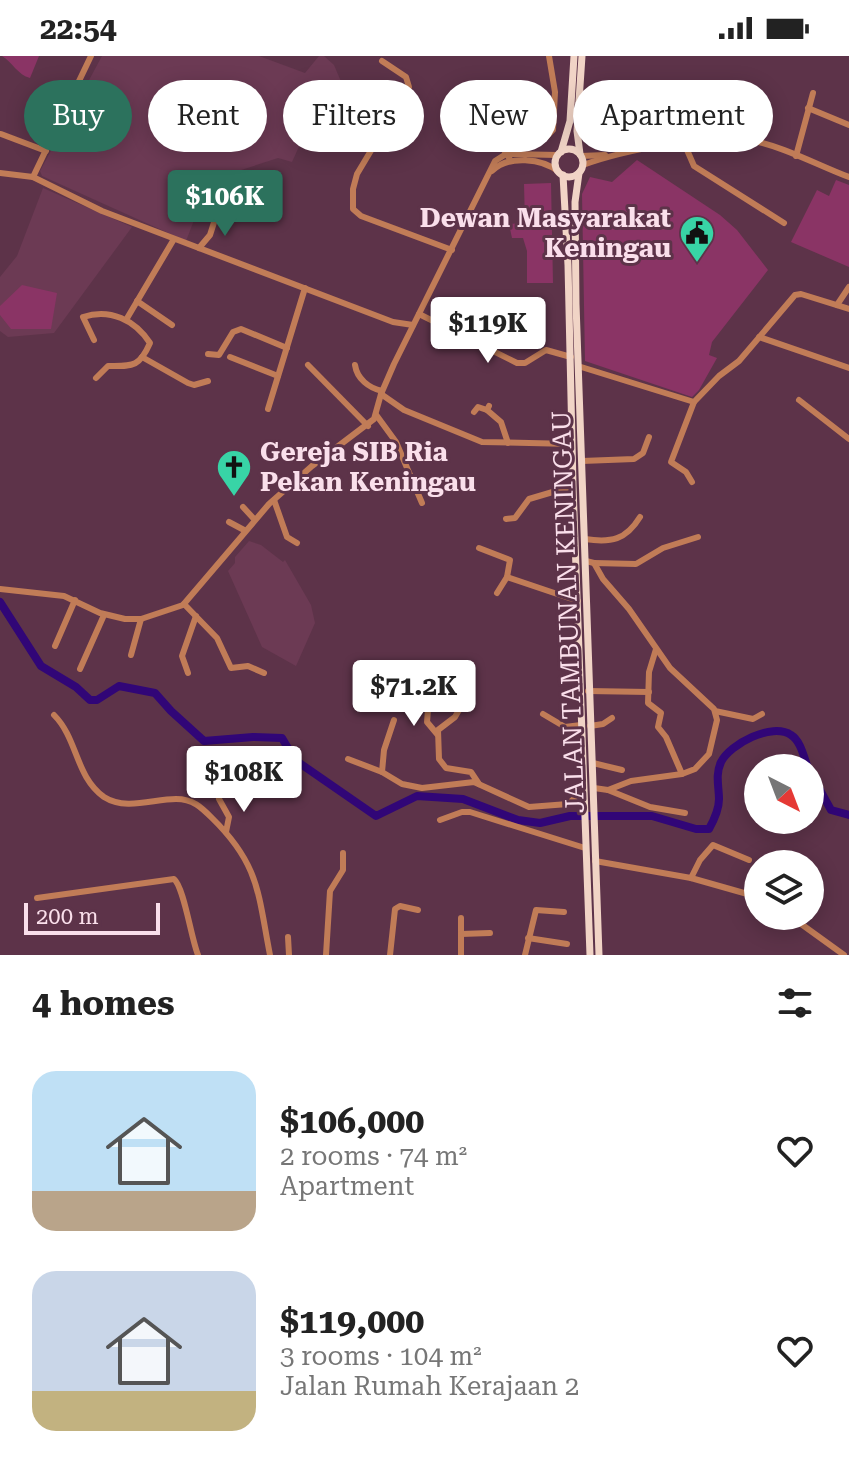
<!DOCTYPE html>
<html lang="en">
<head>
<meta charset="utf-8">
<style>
  body { margin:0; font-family:"Roboto Serif",serif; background:#f2f2f2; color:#222; height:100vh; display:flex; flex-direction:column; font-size:30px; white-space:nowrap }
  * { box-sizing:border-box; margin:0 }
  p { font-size:26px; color:#767676 }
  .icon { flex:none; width:44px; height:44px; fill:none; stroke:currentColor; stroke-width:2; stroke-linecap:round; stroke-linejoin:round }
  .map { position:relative; height:899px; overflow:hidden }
  .drawer { display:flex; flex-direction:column; background:#fff; flex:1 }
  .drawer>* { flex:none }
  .guide { position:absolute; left:24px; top:24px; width:802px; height:72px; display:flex; gap:16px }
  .needle { width:52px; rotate:138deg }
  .buttons { position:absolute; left:744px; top:698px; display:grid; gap:16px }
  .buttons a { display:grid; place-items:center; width:80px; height:80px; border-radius:50%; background:#fff; box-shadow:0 4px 20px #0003; font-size:40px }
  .scale { position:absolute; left:24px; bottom:20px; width:136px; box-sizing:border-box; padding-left:8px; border:4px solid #fadfeb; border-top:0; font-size:22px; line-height:28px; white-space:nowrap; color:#fadfeb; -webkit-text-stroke:6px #5d3349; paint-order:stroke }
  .price { position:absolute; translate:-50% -68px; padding:0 18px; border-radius:8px; background:#fff; color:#222; font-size:26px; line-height:52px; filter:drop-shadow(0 2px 4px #0008) }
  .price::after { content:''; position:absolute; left:50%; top:48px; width:24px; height:18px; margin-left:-12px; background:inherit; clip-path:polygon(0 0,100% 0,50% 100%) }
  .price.selected { background:#2c725d; color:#fff }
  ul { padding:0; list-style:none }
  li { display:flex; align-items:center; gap:24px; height:200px; padding:0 32px }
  li span { display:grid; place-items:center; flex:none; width:224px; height:160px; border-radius:24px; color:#555 }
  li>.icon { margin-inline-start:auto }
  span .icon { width:96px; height:96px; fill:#fffc; stroke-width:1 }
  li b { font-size:34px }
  h2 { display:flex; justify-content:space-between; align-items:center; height:96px; padding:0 32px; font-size:34px }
  .tag { padding:0 28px; border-radius:36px; background:#fff; box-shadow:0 4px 20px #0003; font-size:28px; line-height:72px }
  .tag.selected { background:#2c725d; color:#fff }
  .status { display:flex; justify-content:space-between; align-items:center; height:56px; padding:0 40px; background:#fff; direction:ltr }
  .status svg { height:22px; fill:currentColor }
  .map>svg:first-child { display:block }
  .built { fill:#6c3a54 }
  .green { fill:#8a3465 }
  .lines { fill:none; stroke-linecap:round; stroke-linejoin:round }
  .river { stroke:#310677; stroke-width:8 }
  .minor { stroke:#c17c57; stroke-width:6 }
  .major { stroke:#f1d4c6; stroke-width:7 }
  .labels { text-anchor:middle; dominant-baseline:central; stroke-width:6; stroke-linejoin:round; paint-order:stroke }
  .poi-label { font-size:26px; font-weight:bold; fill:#fadfeb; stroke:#5d3349; text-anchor:end }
  .street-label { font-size:26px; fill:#fadfeb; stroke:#5d3349 }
</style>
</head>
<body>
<div class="status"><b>22:54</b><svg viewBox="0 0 49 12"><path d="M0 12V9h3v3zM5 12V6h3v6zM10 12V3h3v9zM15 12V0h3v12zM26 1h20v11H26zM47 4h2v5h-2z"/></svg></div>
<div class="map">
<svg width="849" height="899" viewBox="0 0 849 899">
  <rect width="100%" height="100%" fill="#5d3349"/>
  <g class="built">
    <polygon points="102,0 259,0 305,17 319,0 324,0 334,9 354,56 349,73 302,84 292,106 278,102 226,119 210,133 206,133 186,185 42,120 40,115"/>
    <polygon points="43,132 132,171 54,277 8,281 0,275 0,221 17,200"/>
    <polygon points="249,485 261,489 283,506 285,504 311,549 315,567 296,610 262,591 228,515 235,507 235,501"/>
  </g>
  <g class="green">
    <path d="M2,0H39L30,22C18,19 12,6 2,0Z"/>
    <polygon points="637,104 720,159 737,174 768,214 712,286 709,299 717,302 699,334 692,341 585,305 582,138 590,121 612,126"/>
    <polygon points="836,124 849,129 849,211 791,186 817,134 829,140"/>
    <polygon points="551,127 553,227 527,227 527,195 523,182 512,182 509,168 525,167 524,128"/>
    <polygon points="22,229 57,237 51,273 11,273 0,259 0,250"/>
  </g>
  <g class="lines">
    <g class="river">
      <path d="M0,546L41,610L76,631L90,644H97L119,630L155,637L171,655L204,685L253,681L282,682L295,704L376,760L417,740L463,743L518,764L540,767L570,760H652L696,773H709C714,764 719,753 719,743C719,731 715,719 721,706C730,688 772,666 791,679C801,685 804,702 808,712"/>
      <polyline points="810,716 831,754 849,759"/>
    </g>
    <g class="minor">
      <polyline points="382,5 406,21 409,31 357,118 353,133 353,153 361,160 452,194"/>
      <polyline points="808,52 849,69"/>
      <polyline points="1,78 46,95"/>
      <polyline points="508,84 525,99"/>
      <polyline points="684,87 694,110 784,167"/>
      <polyline points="581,100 605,99"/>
      <polyline points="796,100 813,37"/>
      <polyline points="511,105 504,94 504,84 544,83 553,74 555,36 549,0"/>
      <path d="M583,109C621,95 709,77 749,84C783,90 817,109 849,121"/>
      <path d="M492,115C508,99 542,102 559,116"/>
      <polyline points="0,117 33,121 102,155 393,266 413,269"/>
      <polyline points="33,121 91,0"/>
      <polyline points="199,192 210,179 217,157 223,155 240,159"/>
      <polyline points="137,245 172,269"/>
      <polyline points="837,249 849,231"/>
      <polyline points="419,258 517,307 525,307 546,294 571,301"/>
      <polyline points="126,264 174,183"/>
      <polyline points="759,281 849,312"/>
      <path d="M94,284L83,261C110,252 135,264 150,287C139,312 132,310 108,310L96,322"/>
      <polyline points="208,298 219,299 233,276 241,273 287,292"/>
      <polyline points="142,301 188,327 194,329 208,325"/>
      <polyline points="230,301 278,320"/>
      <polyline points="308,309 368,370"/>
      <path d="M355,309C357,323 369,332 382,335"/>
      <polyline points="578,310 694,346 719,320 739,305 795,239 801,238 849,253"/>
      <polyline points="381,338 404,354 482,386 572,388"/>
      <polyline points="799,344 849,383"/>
      <polyline points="489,350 487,354 501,366 508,387"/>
      <polyline points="268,353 305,232"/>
      <polyline points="474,356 478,351 487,354"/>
      <polyline points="377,360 396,386 422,447"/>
      <polyline points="582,405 634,403 643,397 649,381"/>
      <polyline points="692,426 686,416 671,406 694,346"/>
      <polyline points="274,444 287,481 297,487"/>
      <polyline points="243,451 254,463"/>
      <polyline points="506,463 515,462 529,443 573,430"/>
      <polyline points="229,466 244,474"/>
      <path d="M585,483C611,487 626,484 640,461"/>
      <polyline points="479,492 510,504 507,521"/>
      <polyline points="586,505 594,507 603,523 629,553 670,612 714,653 717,664 709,698 695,713 682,718 631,725 608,734 594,732"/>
      <polyline points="594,507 636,508 663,492 698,481"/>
      <polyline points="0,533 64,540 100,557 125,563 141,563 183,549 269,448 312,410 374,363 381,338 394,308 495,105 506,98 558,99"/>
      <polyline points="497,537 507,521 578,545"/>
      <polyline points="184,548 217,582 231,612 248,610 264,617"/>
      <polyline points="55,590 75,544"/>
      <polyline points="656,593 649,616 648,647 661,657 658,671 666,681 682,718"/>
      <polyline points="131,599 141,563"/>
      <polyline points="80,613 104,559"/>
      <polyline points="188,617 182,600 196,560"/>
      <polyline points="588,635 649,636"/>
      <polyline points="428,654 427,666 437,678"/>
      <polyline points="459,654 455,661 438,674 439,703 446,712 471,716 479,728"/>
      <polyline points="715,655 753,663 762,658"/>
      <polyline points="543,658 565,671 581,669"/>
      <path d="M54,659C78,683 75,720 104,741C126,755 153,743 176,743C193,743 201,751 212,762C260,809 258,838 270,899"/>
      <polyline points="394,664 384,694 382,716 402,728 422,732 474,726 529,751 568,748 576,741 584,724"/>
      <polyline points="590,670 603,668 612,662"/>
      <polyline points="348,703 382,716"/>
      <polyline points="593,707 622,714"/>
      <polyline points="608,734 650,751 685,757"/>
      <polyline points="219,743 229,761 226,776"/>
      <polyline points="440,764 462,756 470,756 585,792"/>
      <polyline points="595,805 691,822 758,841"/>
      <polyline points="691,822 700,804 713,789 749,804"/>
      <path d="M37,842L174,823C184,831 191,882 198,899"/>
      <polyline points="790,860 844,899"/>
      <polyline points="461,862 461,899"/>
      <polyline points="461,878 490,877"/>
      <polyline points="288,881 289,899"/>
      <polyline points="528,882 567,888"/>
      <polyline points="326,899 330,835 343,814 343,797"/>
      <polyline points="390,899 395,853 400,850 418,854"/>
      <polyline points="525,899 536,854 564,856"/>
    </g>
    <g class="major">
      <circle cx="569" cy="107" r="14"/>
      <polyline points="561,96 570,65 574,0"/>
      <polyline points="580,98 577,75 582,0"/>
      <polyline points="579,117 575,146 576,248 599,899"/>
      <polyline points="563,119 568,209 573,430 590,899"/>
    </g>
  </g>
  <defs>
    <g id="civic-pin" transform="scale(1.8)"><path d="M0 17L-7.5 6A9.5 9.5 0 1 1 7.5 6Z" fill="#38d4a6" stroke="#5d3349"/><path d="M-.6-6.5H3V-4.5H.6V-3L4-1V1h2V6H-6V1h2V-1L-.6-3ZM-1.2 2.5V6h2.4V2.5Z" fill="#111"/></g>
    <g id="church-pin" transform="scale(1.8)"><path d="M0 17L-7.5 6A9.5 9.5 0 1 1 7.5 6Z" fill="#38d4a6" stroke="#5d3349"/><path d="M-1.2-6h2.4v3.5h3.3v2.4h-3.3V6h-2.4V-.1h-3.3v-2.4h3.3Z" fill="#111"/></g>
  </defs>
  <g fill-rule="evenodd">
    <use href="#civic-pin" x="697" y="177"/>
    <use href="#church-pin" x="234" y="411"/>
  </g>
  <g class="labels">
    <g class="poi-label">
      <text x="671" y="162">Dewan Masyarakat<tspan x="671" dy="30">Keningau</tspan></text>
      <text x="260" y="396" text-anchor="start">Gereja SIB Ria<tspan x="260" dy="30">Pekan Keningau</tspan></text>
    </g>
    <g class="street-label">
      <text transform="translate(568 556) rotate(-92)">JALAN TAMBUNAN KENINGAU</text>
    </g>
  </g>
</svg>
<div class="buttons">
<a><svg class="needle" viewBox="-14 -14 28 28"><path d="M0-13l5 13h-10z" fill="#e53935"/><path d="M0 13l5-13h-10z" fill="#767676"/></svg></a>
<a><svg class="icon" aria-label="layers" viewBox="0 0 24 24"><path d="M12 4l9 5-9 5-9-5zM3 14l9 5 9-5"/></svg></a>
</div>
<div class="scale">200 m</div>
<b class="price selected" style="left:225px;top:182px">$106K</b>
<b class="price" style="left:488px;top:309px">$119K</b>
<b class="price" style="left:414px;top:672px">$71.2K</b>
<b class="price" style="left:244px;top:758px">$108K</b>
<div class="guide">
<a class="tag selected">Buy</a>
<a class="tag">Rent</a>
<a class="tag">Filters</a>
<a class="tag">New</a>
<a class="tag">Apartment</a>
</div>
</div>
<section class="drawer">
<h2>4 homes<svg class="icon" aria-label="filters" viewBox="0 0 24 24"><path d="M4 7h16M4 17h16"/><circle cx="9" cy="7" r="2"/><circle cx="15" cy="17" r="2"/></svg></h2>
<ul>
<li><span style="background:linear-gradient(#bfe0f5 75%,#b9a48a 0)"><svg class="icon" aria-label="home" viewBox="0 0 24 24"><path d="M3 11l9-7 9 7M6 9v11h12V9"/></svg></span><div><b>$106,000</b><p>2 rooms · 74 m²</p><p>Apartment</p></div><svg class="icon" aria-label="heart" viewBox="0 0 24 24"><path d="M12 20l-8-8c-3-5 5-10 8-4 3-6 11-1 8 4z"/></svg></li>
<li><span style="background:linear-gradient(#c9d6e8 75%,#c2b280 0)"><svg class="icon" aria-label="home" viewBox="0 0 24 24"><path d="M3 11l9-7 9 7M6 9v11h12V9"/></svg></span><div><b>$119,000</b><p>3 rooms · 104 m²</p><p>Jalan Rumah Kerajaan 2</p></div><svg class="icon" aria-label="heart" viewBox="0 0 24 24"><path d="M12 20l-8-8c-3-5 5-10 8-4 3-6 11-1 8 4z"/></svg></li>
</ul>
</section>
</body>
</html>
